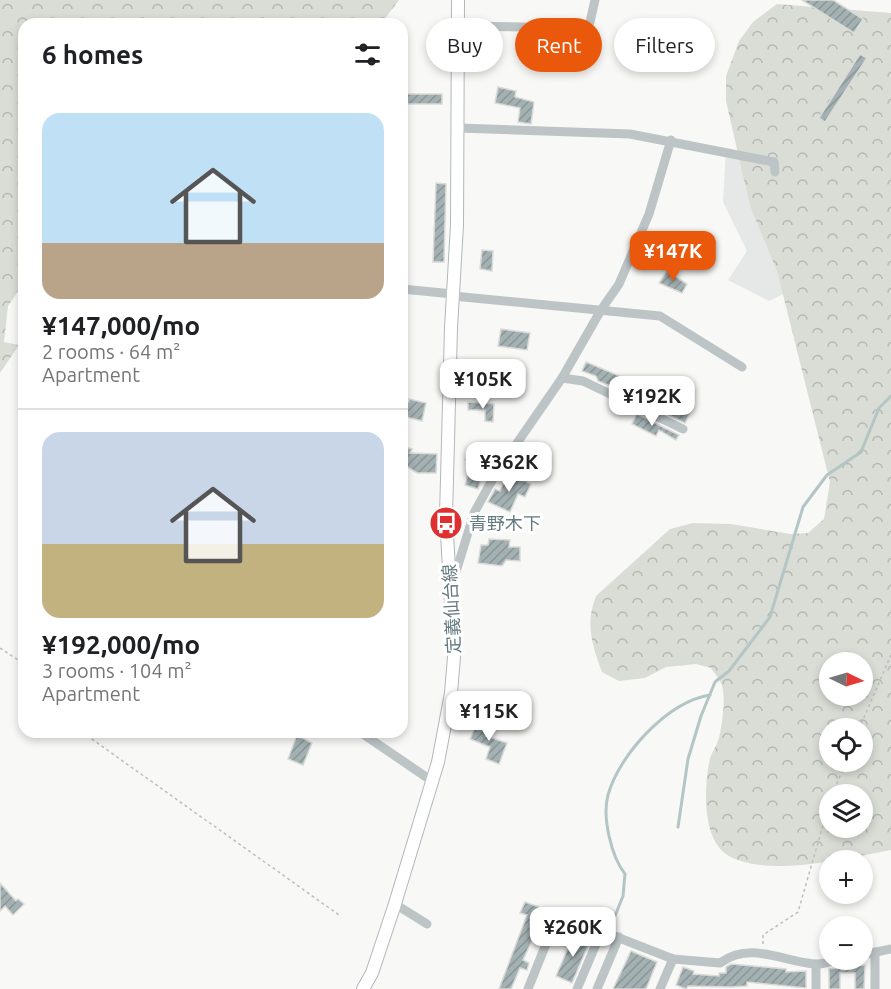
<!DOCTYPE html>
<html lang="en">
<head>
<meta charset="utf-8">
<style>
  body { margin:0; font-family:Ubuntu,"Noto Sans JP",sans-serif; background:#f6f6f6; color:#202124; height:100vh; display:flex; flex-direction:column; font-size:22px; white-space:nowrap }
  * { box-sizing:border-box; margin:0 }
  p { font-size:20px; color:#757577 }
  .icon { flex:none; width:33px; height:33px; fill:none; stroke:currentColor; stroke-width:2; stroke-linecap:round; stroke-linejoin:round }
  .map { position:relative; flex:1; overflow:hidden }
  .details { position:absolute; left:18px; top:18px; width:390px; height:720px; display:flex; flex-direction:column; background:#fff; border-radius:18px; box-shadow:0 3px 9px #0003 }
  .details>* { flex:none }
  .banner { position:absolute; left:426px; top:18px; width:375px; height:54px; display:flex; gap:12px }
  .needle { width:39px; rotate:95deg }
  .fabs { position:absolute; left:819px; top:652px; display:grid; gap:12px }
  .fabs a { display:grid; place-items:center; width:54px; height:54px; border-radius:50%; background:#fff; box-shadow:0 3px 9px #0003; font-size:30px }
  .price { position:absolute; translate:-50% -51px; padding:0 14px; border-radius:12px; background:#fff; color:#222; font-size:20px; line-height:39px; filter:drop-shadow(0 2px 3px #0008) }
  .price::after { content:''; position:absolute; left:50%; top:36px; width:18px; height:14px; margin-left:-9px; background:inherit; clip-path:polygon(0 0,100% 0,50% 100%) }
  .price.selected { background:#ea580c; color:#fff }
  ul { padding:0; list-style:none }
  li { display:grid; align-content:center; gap:12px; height:318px; padding:0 24px }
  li+li { border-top:2px solid #e0e0e0 }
  li span { display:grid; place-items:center; height:186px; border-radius:18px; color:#555 }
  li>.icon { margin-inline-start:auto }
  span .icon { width:108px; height:108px; fill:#fffc; stroke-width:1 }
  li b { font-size:26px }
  h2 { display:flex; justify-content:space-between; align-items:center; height:72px; padding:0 24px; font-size:26px }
  .chip { padding:0 21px; border-radius:27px; background:#fff; box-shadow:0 3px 9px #0003; font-size:21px; line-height:54px }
  .chip.selected { background:#ea580c; color:#fff }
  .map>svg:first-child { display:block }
  .built { fill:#e6e8e7 }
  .forest { fill:url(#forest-crowns); fill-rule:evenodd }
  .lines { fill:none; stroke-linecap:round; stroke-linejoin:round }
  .stream { stroke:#b4c5c6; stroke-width:3 }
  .building { fill:url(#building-hatch); stroke:#dadad8; stroke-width:1.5 }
  .major-casing { stroke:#b1b8ba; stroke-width:14 }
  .path { stroke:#babec0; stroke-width:1.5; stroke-dasharray:3 3; stroke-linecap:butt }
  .minor { stroke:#bdc4c6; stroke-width:9 }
  .major { stroke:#fff; stroke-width:12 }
  .labels { text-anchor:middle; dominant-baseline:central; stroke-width:6; stroke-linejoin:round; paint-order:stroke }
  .poi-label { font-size:18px; fill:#647a80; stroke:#fff; text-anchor:start }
  .street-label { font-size:18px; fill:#647a80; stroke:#fff }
</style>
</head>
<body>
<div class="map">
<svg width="891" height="989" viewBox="0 0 891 989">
  <defs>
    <pattern id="forest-crowns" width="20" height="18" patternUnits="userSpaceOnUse" patternTransform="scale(1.5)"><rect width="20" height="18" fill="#daddd5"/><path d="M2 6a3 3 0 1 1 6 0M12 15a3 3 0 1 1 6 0" fill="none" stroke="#b4b8b2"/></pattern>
    <pattern id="building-hatch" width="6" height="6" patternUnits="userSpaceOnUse" patternTransform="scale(1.5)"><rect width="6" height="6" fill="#a4b1b3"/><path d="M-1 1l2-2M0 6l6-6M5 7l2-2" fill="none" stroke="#899597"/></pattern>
  </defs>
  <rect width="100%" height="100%" fill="#f8f8f6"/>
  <polygon class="built" points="726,150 791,163 810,281 769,301 728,280 747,251 723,202"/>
  <g class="forest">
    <polygon points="0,0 399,0 381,24 24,24 24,283 8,306 4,342 19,345 0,373"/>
    <path d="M777,4L891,13V850C848,858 769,878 729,856C701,841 704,785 710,758C713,750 719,742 720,733C723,720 726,695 721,683C719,678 714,673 711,668L696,664L666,667L645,678L619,681L602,672C592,645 585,623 596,596L670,529L693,523L731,524L790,534L808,533L824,519L830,482L777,271L750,206L726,101V76L739,41L753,22ZM830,663H862V696H830ZM830,729H862V762H830ZM830,795H862V828H830Z"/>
  </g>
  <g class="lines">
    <g class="stream">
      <polyline points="678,827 688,759 701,716 715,682 729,671 770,617 803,507 827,475 861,452 879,408 891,396"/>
      <path d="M611,926L623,896L625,874C611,856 602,817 608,795C619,755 667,702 710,695"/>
    </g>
  </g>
  <g class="building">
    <polygon points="802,0 833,0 863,19 854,33"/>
    <polygon points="562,36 572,36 574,50 557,49 557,41 562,41"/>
    <polygon points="860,54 867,58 825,122 819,118"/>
    <polygon points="498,87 516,91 515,97 534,102 531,124 518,122 520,108 495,103"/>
    <rect x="403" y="94" width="39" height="10"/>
    <polygon points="436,183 446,184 444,262 433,262"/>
    <polygon points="482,250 493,251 492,271 480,269"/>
    <polygon points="667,271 687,284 682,293 659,283"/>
    <polygon points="501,329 530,333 527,350 498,346"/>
    <polygon points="586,362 665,395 662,399 670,402 669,405 689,414 685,423 637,399 638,397 598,381 596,376 582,371"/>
    <polygon points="409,399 426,403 422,421 402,416 402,400 409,402"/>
    <polygon points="468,402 494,404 493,422 485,421 485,410 468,410"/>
    <polygon points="637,414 679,435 676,440 659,430 656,436 632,424"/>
    <polygon points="402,446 412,449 410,453 437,454 436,473 417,473 406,466 402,474"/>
    <polygon points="473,447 495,462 489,470 484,467 478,489 465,485 471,464 465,460"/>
    <polygon points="508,473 531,484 525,497 518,494 510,512 488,502 495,489 500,491"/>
    <polygon points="489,539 510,540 509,547 520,547 520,561 506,560 502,566 478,563 481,545 488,545"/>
    <polygon points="479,719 491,725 486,736 507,743 499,764 486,759 490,747 470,739"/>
    <polygon points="297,735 312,743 303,765 288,759"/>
    <polygon points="0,883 16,901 18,899 24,904 13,915 5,906 0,911"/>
    <polygon points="525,902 539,907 534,923 545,928 542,934 536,932 523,960 529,963 527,970 520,968 511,989 499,989 527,915 520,913"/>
    <polygon points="574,934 590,941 572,983 556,976"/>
    <polygon points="631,951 657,962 646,989 613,989"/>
    <polygon points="731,964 786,969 786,972 806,971 806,988 747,982 747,986 730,987 688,986 686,989 676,985 683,967 694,971 693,974 719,976 719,973 726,973 726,967"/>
    <polygon points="865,965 864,989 855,989 855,973 840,973 840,989 829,989 829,969"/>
  </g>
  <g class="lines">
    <g class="major-casing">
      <polyline id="major" points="363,989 372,973 394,907 438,762 451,693 454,657 446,516 451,328 457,225 458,0"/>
    </g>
    <g class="path">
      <polyline points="0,648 24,664"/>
      <polyline points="859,729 891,655"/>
      <polyline points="82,732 339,915"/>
      <polyline points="832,795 846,762"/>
      <polyline points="763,944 763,935 798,912 830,801"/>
    </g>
    <g class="minor">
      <polyline points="458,26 585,28 590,22 595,0"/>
      <polyline points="459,128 630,134 774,162 775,172"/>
      <polyline points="402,289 453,294"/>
      <polyline points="453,296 660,316 742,367"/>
      <polyline points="562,378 601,310 619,284 649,214 671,140"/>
      <polyline points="452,585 474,513 495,475 562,378 583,381 683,429"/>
      <polyline points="360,732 432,781"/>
      <polyline points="395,904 427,924"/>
      <polyline points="875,952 875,989"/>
      <polyline points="862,955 891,949"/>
      <polyline points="816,964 816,989"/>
      <path d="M528,989L558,914L673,959L720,963C750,941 781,961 814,964C821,965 830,962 837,960"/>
      <polyline points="577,989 602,930"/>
      <polyline points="597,989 619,937"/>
      <polyline points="660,989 673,959"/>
    </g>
    <use href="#major" class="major"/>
  </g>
  <defs>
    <g id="bus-disc" transform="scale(1.725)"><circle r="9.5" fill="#de3031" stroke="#fff"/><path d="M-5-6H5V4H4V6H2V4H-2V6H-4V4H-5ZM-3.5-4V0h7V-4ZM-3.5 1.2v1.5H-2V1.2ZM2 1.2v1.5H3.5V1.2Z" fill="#fff"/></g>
  </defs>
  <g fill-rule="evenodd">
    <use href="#bus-disc" x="446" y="523"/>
  </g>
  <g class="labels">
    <g class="poi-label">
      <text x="469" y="523">青野木下</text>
    </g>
    <g class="street-label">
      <text transform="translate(451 609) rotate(-93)">定義仙台線</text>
    </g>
  </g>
</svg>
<div class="fabs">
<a><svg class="needle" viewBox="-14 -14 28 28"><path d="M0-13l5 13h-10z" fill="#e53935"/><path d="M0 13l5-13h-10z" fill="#757577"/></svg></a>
<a><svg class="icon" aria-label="locate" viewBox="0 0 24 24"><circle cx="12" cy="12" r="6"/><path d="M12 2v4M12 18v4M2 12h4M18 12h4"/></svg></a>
<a><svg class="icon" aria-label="layers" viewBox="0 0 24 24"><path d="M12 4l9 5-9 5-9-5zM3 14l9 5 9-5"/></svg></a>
<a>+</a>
<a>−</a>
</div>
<b class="price selected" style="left:673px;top:282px">¥147K</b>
<b class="price" style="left:483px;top:410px">¥105K</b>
<b class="price" style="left:652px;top:427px">¥192K</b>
<b class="price" style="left:509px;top:493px">¥362K</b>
<b class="price" style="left:489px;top:742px">¥115K</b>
<b class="price" style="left:573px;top:958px">¥260K</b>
<div class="banner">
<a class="chip">Buy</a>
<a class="chip selected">Rent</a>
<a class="chip">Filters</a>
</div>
<section class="details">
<h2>6 homes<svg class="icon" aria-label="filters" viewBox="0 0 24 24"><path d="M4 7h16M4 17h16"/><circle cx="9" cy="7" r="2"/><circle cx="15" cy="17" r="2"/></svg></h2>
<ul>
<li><span style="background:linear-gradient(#bfe0f5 70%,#b9a48a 0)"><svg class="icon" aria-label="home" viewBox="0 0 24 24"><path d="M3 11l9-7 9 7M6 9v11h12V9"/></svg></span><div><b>¥147,000/mo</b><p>2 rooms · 64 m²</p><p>Apartment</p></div></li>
<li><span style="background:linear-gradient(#c9d6e8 60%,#c2b280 0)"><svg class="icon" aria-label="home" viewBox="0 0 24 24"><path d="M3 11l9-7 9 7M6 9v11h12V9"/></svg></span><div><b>¥192,000/mo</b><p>3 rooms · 104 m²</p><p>Apartment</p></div></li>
</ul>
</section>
</div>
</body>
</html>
